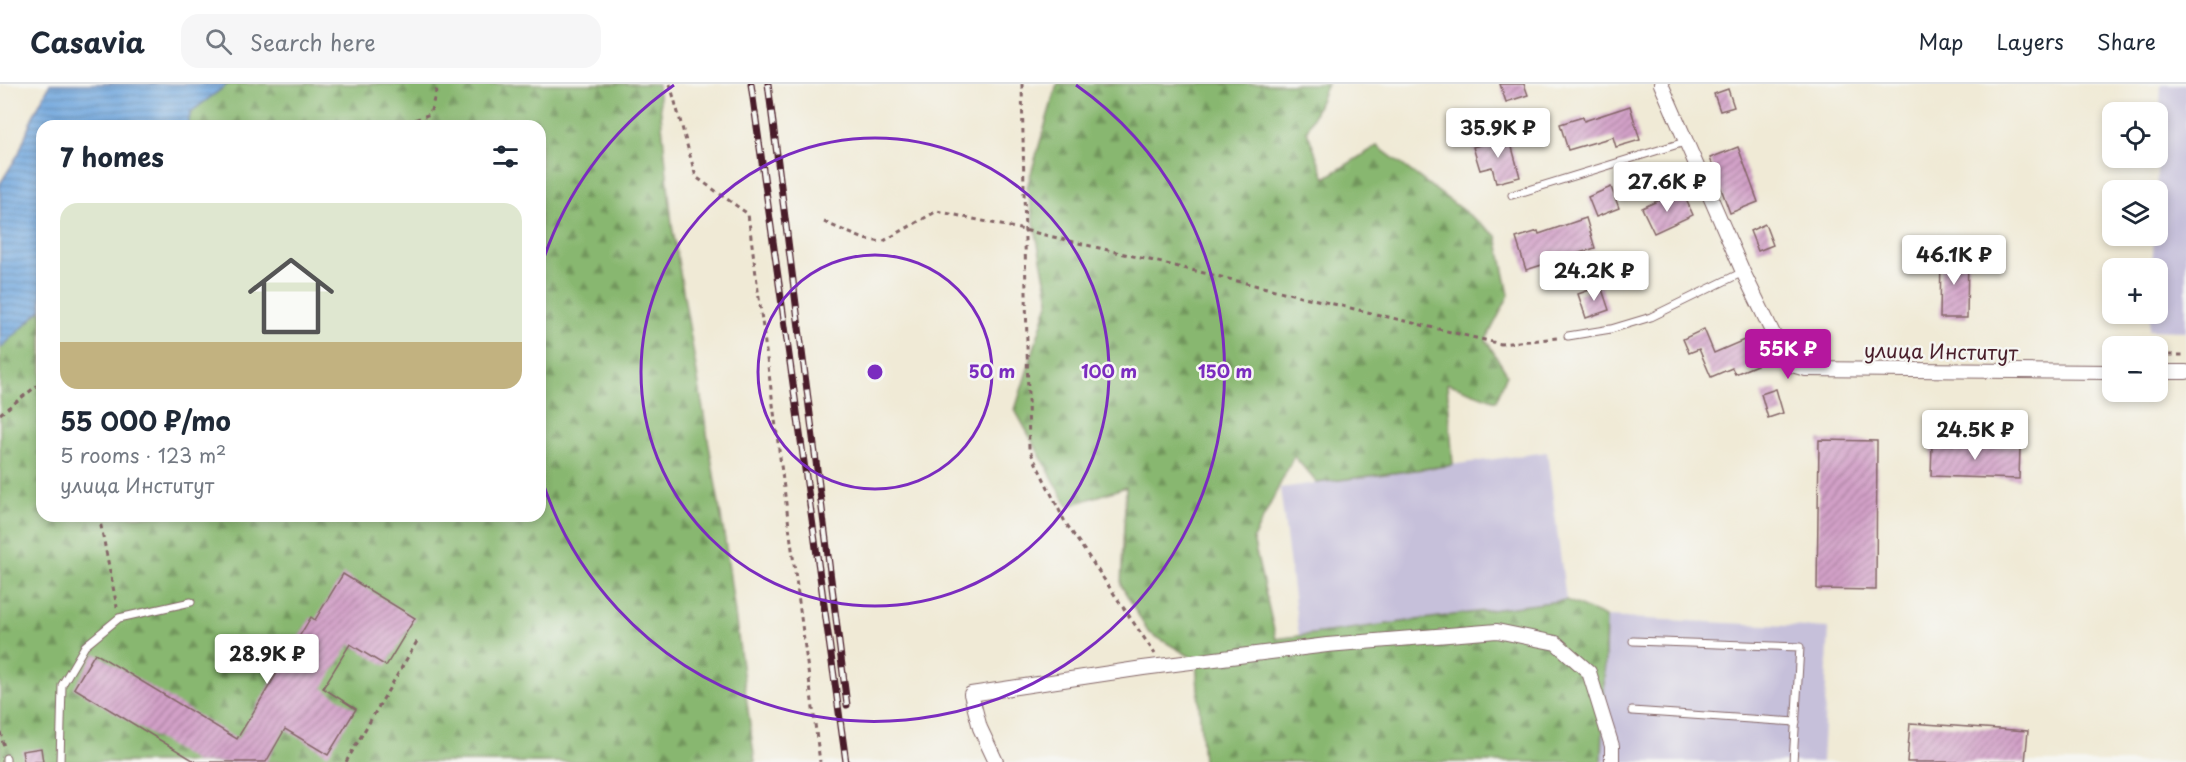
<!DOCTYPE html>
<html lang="en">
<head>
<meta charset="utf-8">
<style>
  body { margin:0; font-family:"Playpen Sans",sans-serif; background:#f6f6f7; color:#1f2937; height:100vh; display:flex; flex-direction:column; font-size:22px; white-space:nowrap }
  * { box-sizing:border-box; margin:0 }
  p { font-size:20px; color:#747a83 }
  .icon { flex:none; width:33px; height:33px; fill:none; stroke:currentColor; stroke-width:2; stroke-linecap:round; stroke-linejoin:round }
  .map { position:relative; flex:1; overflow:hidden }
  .side { position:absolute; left:36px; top:36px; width:510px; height:402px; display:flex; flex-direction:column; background:#fff; border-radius:18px; box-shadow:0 3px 9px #0003 }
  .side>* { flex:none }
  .tools { position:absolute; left:2102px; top:18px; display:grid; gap:12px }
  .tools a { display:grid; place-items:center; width:66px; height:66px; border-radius:12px; background:#fff; box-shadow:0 3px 9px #0003; font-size:30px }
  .price { position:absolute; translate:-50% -51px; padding:0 14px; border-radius:6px; background:#fff; color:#222; font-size:20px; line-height:39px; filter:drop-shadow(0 2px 3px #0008) }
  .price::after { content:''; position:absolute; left:50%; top:36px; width:18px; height:14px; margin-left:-9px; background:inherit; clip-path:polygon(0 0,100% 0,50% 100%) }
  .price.current { background:#b5179e; color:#fff }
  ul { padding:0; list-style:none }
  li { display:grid; align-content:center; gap:12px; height:318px; padding:0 24px }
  li span { display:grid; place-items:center; height:186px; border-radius:18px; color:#555 }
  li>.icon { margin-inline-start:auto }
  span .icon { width:108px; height:108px; fill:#fffc; stroke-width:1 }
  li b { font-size:26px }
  h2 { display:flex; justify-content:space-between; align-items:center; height:72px; padding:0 24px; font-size:26px }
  header { display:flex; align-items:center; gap:36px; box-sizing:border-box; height:84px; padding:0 30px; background:#fff; border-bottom:2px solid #e0e1e3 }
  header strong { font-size:28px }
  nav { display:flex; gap:33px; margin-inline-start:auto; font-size:21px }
  .search { width:420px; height:54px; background:#f6f6f7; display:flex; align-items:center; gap:15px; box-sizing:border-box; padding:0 21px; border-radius:18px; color:#747a83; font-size:22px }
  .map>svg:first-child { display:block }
  .industrial { fill:#c6c0da }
  .forest { fill:url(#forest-firs); stroke:#696b4e; stroke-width:1.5 }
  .water { fill:url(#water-rules); stroke:#5c6284; stroke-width:1.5 }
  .building { fill:url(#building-hatch) }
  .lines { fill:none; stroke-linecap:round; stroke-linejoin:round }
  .lane-casing { stroke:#846667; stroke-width:9 }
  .street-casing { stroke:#846667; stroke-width:16 }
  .path { stroke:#846667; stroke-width:3; stroke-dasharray:4.5 4.5; stroke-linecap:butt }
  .lane { stroke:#fff; stroke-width:7 }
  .street { stroke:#fff; stroke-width:14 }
  .rail-casing { stroke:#4a1f2b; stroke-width:7 }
  .rail { stroke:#f6f6f2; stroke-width:4.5; stroke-dasharray:14; stroke-linecap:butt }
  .ring { fill:none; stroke:#7b2cbf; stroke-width:3 }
  .labels { text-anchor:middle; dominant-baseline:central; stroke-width:5; stroke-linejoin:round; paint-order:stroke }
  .street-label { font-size:20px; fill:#4a1f2b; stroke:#f6f6f2 }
  .centre { fill:#7b2cbf; stroke:#f6f6f2; stroke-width:3 }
  .ring-label { font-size:18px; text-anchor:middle; font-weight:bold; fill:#7b2cbf; stroke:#f6f6f2; stroke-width:5; stroke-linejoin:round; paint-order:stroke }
</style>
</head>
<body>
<header>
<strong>Casavia</strong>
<div class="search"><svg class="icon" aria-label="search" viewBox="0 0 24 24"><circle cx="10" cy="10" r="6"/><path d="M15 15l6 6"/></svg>Search here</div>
<nav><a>Map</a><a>Layers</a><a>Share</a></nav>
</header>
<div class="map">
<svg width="2186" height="678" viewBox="0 0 2186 678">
  <defs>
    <pattern id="forest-firs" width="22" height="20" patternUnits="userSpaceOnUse" patternTransform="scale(1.5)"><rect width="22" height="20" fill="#88b770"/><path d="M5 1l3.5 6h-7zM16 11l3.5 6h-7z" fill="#71945c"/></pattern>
    <pattern id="water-rules" width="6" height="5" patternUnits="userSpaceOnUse" patternTransform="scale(1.5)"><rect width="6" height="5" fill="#6fa6dd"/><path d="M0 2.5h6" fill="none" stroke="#5d87b3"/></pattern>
    <pattern id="building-hatch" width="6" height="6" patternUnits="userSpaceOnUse" patternTransform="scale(1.5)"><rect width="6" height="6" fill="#d2a0c7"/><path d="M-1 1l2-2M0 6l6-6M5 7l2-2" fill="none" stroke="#ac82a2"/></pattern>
  </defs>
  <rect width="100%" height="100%" fill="#f6f6f2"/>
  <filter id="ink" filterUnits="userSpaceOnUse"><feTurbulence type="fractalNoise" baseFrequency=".0167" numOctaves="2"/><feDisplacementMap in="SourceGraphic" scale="12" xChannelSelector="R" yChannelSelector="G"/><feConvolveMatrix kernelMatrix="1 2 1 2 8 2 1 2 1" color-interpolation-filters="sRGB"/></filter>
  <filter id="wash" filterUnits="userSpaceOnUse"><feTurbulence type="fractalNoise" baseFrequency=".008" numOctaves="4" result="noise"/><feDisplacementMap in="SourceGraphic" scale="24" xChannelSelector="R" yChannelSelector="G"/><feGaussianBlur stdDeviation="1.35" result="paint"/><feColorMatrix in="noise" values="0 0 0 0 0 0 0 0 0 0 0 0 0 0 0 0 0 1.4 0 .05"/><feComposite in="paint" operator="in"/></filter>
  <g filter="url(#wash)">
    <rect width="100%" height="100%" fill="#f0ead6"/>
    <g class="industrial">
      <polygon points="2161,0 2186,0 2186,247 2149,246 2150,230 2157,230 2157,184 2152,184 2154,152 2157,152 2156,106"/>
      <polygon points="1547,368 1566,516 1299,552 1280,404"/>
      <polygon points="1606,533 1829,544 1822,678 1602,678"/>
    </g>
    <g class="forest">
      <polygon points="228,0 658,0 672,141 725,456 755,678 0,678 0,265 42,225 42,432 540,432 540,42 187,42 191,28"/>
      <polygon points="1057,0 1327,0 1307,47 1325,94 1377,62 1497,152 1509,211 1486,256 1507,290 1496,317 1447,299 1453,381 1317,399 1294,372 1253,455 1276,555 1566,516 1606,533 1602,678 1203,678 1196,576 1148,548 1121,501 1126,403 1068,422 1015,326 1049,216 1027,103"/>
    </g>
    <polygon class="water" points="50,0 228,0 191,28 187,42 42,42 42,225 0,265 0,100 19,69 32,34"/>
    <g id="blocks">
      <g class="building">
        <polygon points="1500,0 1524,0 1528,11 1506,18"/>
        <polygon points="1728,5 1734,23 1720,27 1714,10"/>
        <polygon points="1630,22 1640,56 1616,63 1613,53 1568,66 1560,40 1583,33 1584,37"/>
        <polygon points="1509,52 1520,93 1496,99 1492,83 1480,86 1473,63"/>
        <polygon points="1738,63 1758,118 1730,129 1710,74"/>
        <polygon points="1611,103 1619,124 1596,133 1588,113"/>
        <polygon points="1684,111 1693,131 1654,149 1642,124 1668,112 1670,117"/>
        <polygon points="1586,134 1595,164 1526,186 1516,154 1538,147 1539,150"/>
        <polygon points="1765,140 1773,161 1758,167 1750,147"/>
        <polygon points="1941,169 1968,169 1967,234 1940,234"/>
        <polygon points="1601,202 1609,226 1586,234 1578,210"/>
        <polygon points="1704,245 1714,269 1758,250 1769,276 1735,290 1732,284 1711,293 1699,265 1689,269 1683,255"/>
        <polygon points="1776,305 1783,329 1768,334 1761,310"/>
        <polygon points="1819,356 1877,357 1876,506 1817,505"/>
        <polygon points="1932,360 2020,363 2019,395 1931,392"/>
        <polygon points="343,490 415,534 386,582 350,560 323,604 356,625 328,671 285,645 266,678 196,678 74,604 95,569 237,655 311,533 315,536"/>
        <polygon points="1910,639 2028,647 2025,678 1907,678"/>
        <polygon points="41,664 43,678 24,678 22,667"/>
      </g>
    </g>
  </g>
  <g filter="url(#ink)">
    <use href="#blocks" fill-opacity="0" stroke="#846667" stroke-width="1.5"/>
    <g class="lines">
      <g class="lane-casing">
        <g id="lane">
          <polyline points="1512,111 1685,58"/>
          <polyline points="1568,252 1611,245 1651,233 1743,188"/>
          <polyline points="1633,557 1800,563 1793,678"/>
          <polyline points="1632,627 1796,638"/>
          <polyline points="6,678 6,674"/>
          <polyline points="60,678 62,601 85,562 119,534 191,518"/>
        </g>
      </g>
      <g class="street-casing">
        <g id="street">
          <polyline points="1661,0 1743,188 1782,268 1792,281 1806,285 2112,288"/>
          <polyline points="2157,288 2186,288"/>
          <polyline points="996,678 980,644 971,610 1143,584 1327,561 1497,547 1556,559 1589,588 1612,662 1612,678"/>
        </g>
      </g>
      <g class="path">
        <polyline points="670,0 696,93 748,130 820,678"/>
        <polyline points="1022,0 1029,365 1065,438 1155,570"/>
        <polyline points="399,42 430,30 438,0"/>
        <polyline points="824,138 864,155 882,158 937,127 1024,146 1501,260 1557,254"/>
        <polyline points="2161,274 2165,271 2186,271"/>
        <polyline points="0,330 42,298"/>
        <polyline points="99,432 117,523"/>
        <polyline points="0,648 4,663"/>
        <polyline points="346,678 419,554"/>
      </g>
      <use href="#lane" class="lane"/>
      <use href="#street" class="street"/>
      <g class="rail-casing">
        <g id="rail">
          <polyline points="751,0 846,678"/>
          <polyline points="768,0 847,621"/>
        </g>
      </g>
      <use href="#rail" class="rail"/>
    </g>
  </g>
  <g class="ring">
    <circle cx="875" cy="288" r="117"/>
    <circle cx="875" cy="288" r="234"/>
    <path d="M540 186A350 350 0 0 1 674 1M1076 1A350 350 0 1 1 540 390"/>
  </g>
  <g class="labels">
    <g class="street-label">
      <text transform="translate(1941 267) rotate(1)">улица Институт</text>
    </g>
  </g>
  <circle cx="875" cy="288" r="9" class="centre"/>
  <g class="ring-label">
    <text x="992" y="294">50 m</text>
    <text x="1109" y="294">100 m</text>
    <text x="1225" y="294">150 m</text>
  </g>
</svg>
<div class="tools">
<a><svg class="icon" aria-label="locate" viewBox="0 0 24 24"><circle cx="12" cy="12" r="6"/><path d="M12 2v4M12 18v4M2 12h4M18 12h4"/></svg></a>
<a><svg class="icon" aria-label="layers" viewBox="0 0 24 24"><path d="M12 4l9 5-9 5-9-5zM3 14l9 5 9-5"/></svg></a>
<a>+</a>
<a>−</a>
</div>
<b class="price" style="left:1498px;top:75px">35.9K ₽</b>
<b class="price" style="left:1667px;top:129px">27.6K ₽</b>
<b class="price" style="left:1954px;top:202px">46.1K ₽</b>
<b class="price" style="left:1594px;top:218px">24.2K ₽</b>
<b class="price current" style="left:1788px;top:296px">55K ₽</b>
<b class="price" style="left:1975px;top:377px">24.5K ₽</b>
<b class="price" style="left:267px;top:601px">28.9K ₽</b>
<section class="side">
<h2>7 homes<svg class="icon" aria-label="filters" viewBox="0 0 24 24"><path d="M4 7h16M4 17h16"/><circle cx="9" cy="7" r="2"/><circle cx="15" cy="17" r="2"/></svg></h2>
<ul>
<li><span style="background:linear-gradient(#dfe7d0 75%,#c2b280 0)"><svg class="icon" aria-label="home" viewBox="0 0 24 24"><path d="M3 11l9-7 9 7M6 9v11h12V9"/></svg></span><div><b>55 000 ₽/mo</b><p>5 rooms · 123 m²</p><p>улица Институт</p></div></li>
</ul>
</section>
</div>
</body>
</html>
